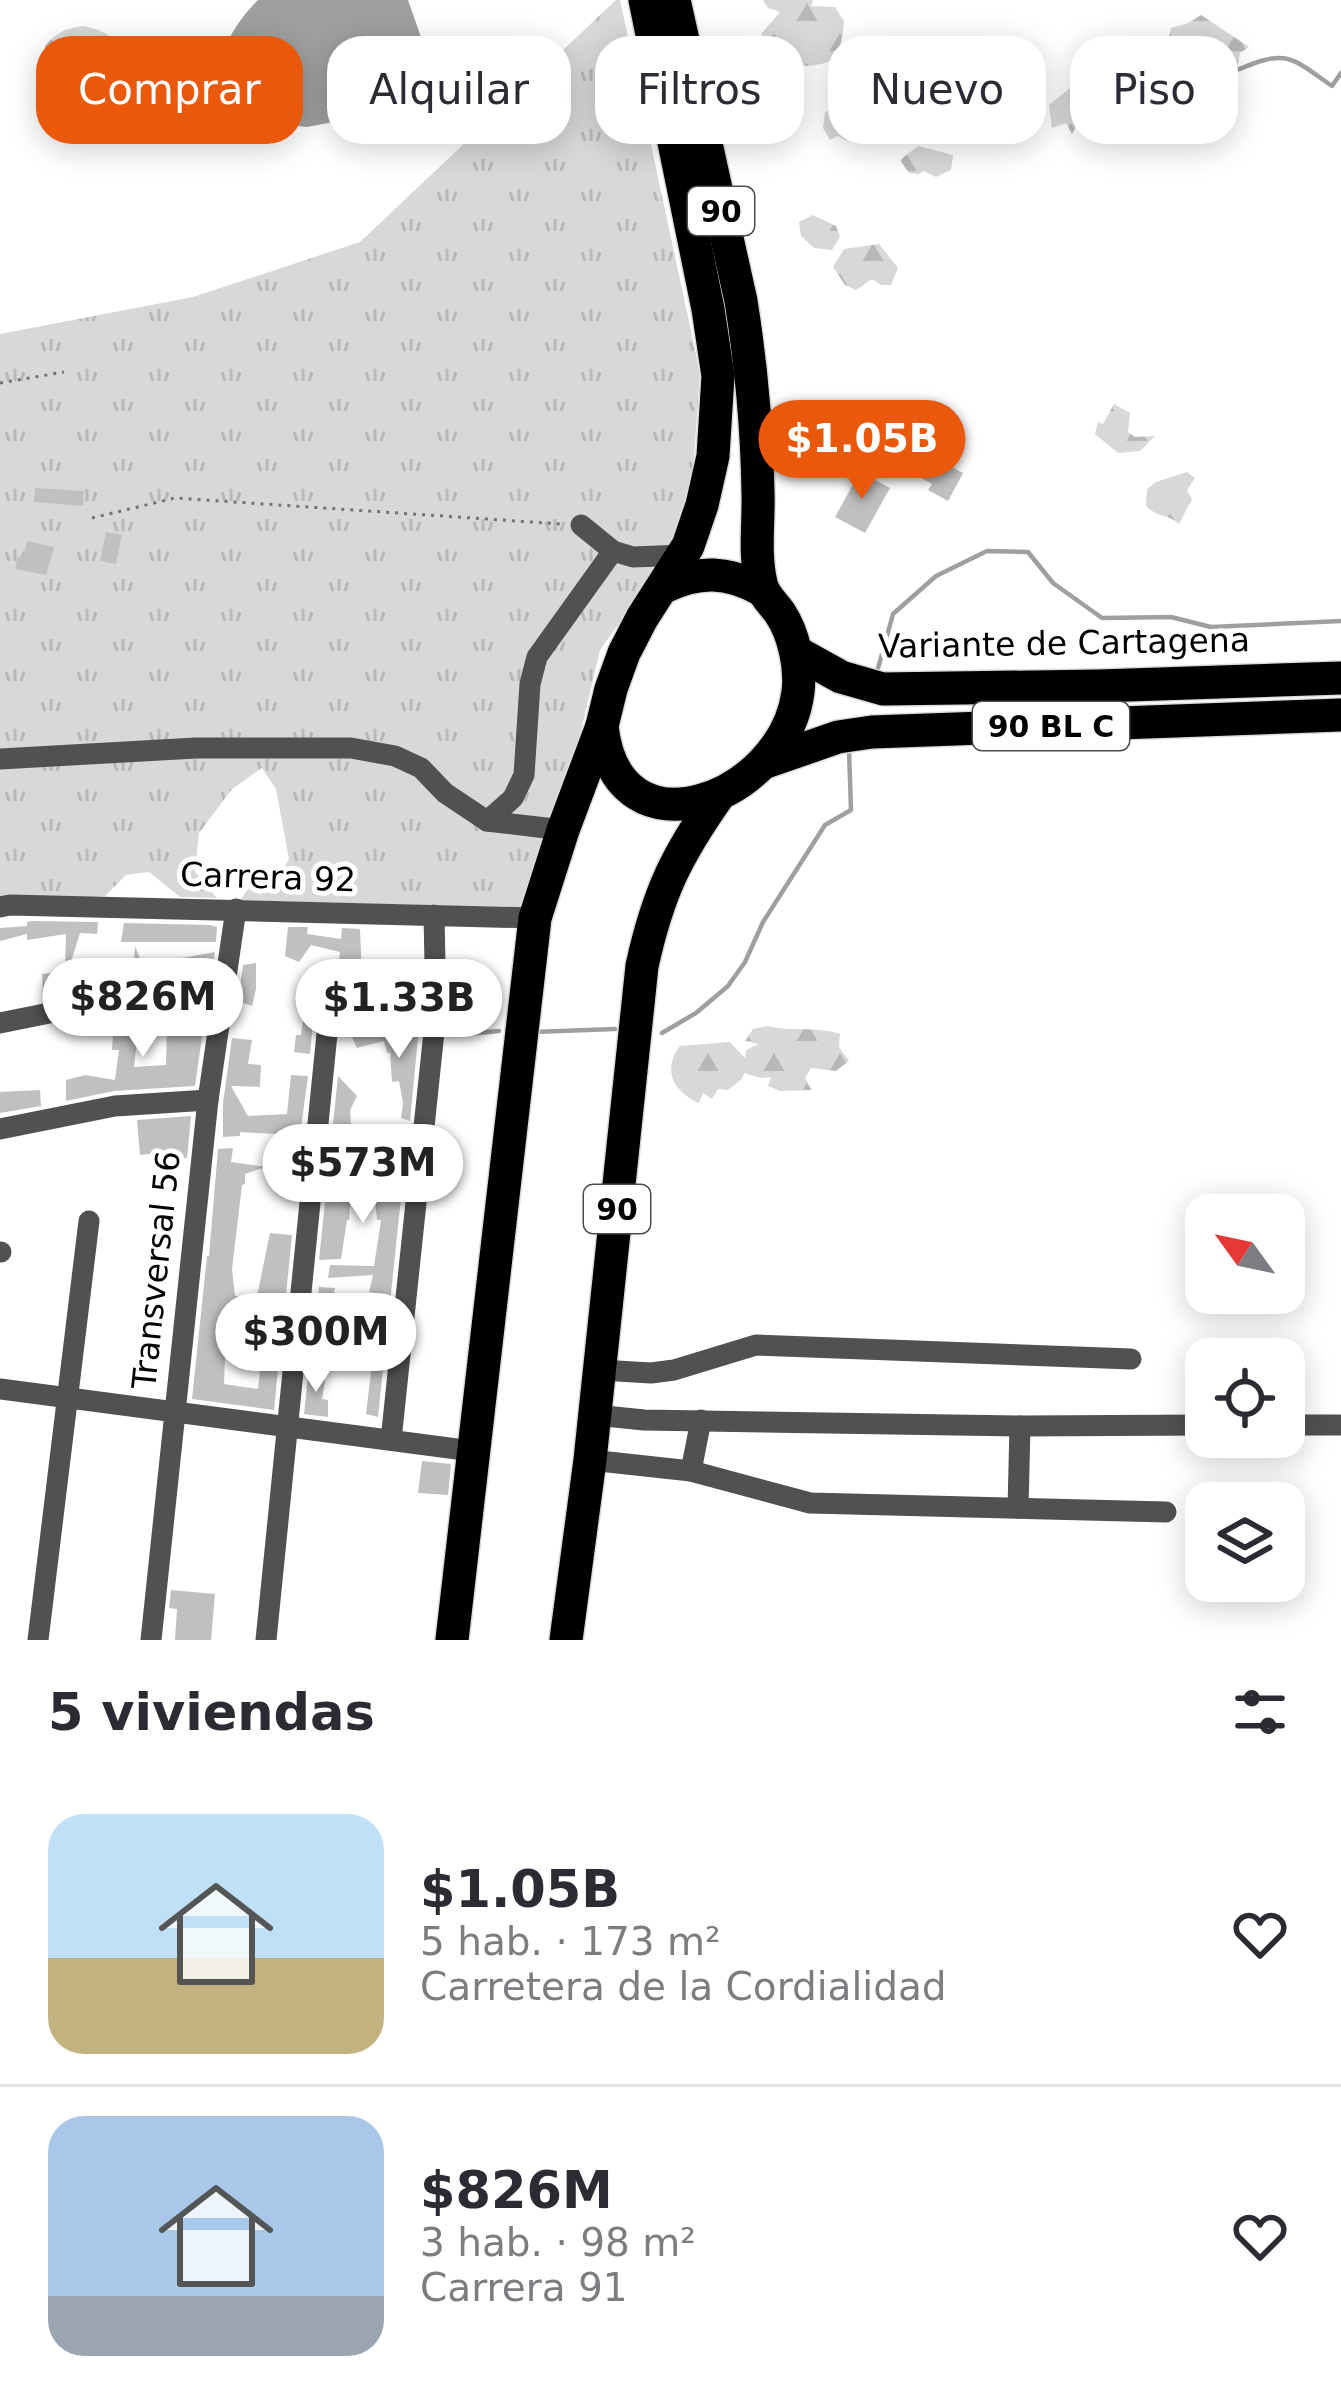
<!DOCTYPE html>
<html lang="es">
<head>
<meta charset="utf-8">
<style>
  body { margin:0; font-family:"DejaVu Sans",sans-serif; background:#f2f2f3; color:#2b2b33; height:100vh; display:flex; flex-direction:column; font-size:45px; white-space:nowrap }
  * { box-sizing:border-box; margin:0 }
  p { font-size:39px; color:#7c7c81 }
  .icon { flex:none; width:66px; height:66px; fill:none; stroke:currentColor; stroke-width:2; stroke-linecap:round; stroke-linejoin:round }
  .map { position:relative; height:1640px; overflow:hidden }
  .drawer { display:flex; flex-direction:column; background:#fff; flex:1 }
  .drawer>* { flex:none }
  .guide { position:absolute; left:36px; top:36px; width:1269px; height:108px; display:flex; gap:24px }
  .needle { width:78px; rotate:303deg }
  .buttons { position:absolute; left:1185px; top:1194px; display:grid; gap:24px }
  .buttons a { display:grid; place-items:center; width:120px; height:120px; border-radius:24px; background:#fff; box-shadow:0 6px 30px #0003; font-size:60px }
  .price { position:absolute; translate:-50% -102px; padding:0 27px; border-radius:42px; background:#fff; color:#222; font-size:39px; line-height:78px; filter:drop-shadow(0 3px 6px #0008) }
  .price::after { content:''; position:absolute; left:50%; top:72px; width:36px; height:27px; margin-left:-18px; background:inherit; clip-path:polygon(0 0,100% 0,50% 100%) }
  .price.selected { background:#ea580c; color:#fff }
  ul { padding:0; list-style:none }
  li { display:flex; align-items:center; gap:36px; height:300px; padding:0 48px }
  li+li { border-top:3px solid #e1e1e2 }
  li span { display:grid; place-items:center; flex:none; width:336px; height:240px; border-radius:36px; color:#555 }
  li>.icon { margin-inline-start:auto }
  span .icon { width:144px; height:144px; fill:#fffc; stroke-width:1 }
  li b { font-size:51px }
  h2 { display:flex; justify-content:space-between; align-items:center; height:144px; padding:0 48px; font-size:51px }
  .chip { padding:0 42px; border-radius:36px; background:#fff; box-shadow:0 6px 30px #0003; font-size:42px; line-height:108px }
  .chip.selected { background:#ea580c; color:#fff }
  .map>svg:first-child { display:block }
  .grass { fill:url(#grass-tufts) }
  .forest { fill:url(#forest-firs) }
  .water { fill:#9f9f9f }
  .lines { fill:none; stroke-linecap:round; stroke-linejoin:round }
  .stream { stroke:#9f9f9f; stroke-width:4.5 }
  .building { fill:#c0c0c0 }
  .highway-casing { stroke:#dbdbdb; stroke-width:36 }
  .path { stroke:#737373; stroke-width:3; stroke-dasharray:3 6; stroke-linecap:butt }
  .minor { stroke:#515151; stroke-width:21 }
  .highway { stroke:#000; stroke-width:33 }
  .labels { text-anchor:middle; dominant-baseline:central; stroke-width:10; stroke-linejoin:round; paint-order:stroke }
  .shield { fill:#fff; stroke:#4c4c4c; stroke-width:3 }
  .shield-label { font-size:30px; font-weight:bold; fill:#000 }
  .street-label { font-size:33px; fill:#000; stroke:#fff }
</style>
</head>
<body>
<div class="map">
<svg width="1341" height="1640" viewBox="0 0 1341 1640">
  <defs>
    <pattern id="grass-tufts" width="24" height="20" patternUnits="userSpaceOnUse" patternTransform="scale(3)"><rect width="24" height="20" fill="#d8d8d8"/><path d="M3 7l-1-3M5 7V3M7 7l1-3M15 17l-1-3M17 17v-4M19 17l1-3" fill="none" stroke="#b8b8b8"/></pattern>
    <pattern id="forest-firs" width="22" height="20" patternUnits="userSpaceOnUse" patternTransform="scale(3)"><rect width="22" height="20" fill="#d8d8d8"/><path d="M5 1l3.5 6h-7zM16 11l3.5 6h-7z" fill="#b8b8b8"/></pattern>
  </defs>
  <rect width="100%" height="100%" fill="#fff"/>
  <polygon class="grass" points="616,0 620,0 700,373 691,499 654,574 600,650 574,760 525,908 240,900 256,879 281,873 289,859 276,789 262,768 232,789 199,833 195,872 217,898 180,897 149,872 126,875 105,896 0,907 0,334 193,297 360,242"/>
  <g class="forest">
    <path d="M763,0H813L811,6L835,7L844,21C840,73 824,62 785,68L776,61L767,78L738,92L726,82L729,64L726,51L740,41L758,45L765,52L764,65L776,60L771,55L773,44L761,34L780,12L768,8Z"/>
    <path d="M1201,15L1249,47L1240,53L1237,70L1220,82L1211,74L1199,75L1191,87L1180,85C1171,63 1165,52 1171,28L1188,23Z"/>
    <path d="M83,26C98,29 115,35 122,50C117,66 111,70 95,71L90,78L52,69L55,62L47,58L45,46C56,33 65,28 83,26Z"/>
    <polygon points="949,72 966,80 970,98 963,109 953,107 947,112 929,102 927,85"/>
    <polygon points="1070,88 1088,93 1083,115 1072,134 1066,123 1052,128 1049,105"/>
    <path d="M845,99H857L860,110C852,121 854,131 846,141L838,136L830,140L823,128L825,112Z"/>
    <polygon points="918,146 953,155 951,170 936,177 924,171 919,174 909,173 900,160"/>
    <polygon points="813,215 836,226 840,237 832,250 814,248 801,236 799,222"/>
    <polygon points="879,244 898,268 891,285 881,285 872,279 856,290 845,285 833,267 844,249"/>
    <polygon points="1114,404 1130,413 1128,432 1135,437 1155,436 1140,451 1118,453 1095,434 1098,422 1103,424"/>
    <path d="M1187,472L1195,478L1187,490L1192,499L1179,524C1168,514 1156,517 1146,506L1147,489L1156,482Z"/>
    <path d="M767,1026C792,1032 815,1026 840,1034L839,1047L849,1061L836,1071L811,1068L805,1078L812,1090L780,1091L768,1086L771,1077L761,1078L744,1073L742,1079L728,1090L718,1089L712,1099L703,1093L699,1103C673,1092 662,1069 680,1046L730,1042L745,1058L746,1050L759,1044L745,1041L753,1029Z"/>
  </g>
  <path class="water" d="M258,0H408L423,43L403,87L370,115L307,127L231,119C227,110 220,100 219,91C214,56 235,23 258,0Z"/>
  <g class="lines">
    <g class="stream">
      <path d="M1237,70C1287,49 1289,56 1332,86L1341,73"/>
      <polyline points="877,672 893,614 936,576 987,551 1028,552 1053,583 1102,618 1171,617 1211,627 1341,621"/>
      <polyline points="533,1032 615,1029"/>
      <polyline points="662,1033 696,1013 728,986 745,962 763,922 825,825 851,810 849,749"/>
      <polyline points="454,1035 499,1031"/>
    </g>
  </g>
  <g class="building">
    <polygon points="930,455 963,473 948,501 928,490 932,484 918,476"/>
    <polygon points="860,472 890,488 865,533 835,517"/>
    <polygon points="35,488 84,491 83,506 34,502"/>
    <polygon points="106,532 122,535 116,564 100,561"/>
    <polygon points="27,541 54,547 46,575 15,569 18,557 23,558"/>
    <polygon points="32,921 98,922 97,934 80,933 69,968 65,968 66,934 27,940 27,934 0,941 0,928 27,926 27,922"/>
    <polygon points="124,923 210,925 217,927 216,942 121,942"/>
    <polygon points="288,927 308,927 307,934 341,939 342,928 360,929 362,976 380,975 396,983 420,977 419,1000 321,1011 313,1022 310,1054 294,1052 296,1035 301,1035 306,997 325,996 326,981 337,981 340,952 311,945 299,962 285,956"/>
    <polygon points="135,946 144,969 171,966 171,960 215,952 209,993 181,989 173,992 122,992 124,972 133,974"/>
    <polygon points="256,963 256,989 252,1006 238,1001 243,965"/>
    <polygon points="52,973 54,980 75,979 75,992 43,999 42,974"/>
    <polygon points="84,1021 139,1022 134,1067 166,1065 167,1022 204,1023 195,1086 114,1091 66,1101 66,1080 85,1075 115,1080 119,1050 112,1050 113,1034 82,1035"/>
    <polygon points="418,1030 418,1038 410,1121 401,1118 403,1103 399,1081 392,1082 390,1053 387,1053 384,1041 357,1048 352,1037"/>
    <polygon points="232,1038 252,1040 248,1064 261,1065 260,1087 231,1086 248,1116 287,1114 291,1075 308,1076 298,1151 275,1149 276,1134 240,1132 240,1136 223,1137 223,1103"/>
    <polygon points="338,1076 357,1096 350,1110 351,1126 357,1126 355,1147 344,1147 342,1178 373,1175 373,1164 405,1160 378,1417 366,1414 376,1329 374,1329 379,1314 380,1294 369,1292 373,1275 328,1278 330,1265 374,1266 381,1220 377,1220 374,1189 351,1192 349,1220 347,1220 341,1259 319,1260"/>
    <polygon points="40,1090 41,1106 0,1113 0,1092"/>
    <polygon points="191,1116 187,1158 176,1159 175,1151 140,1155 137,1120"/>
    <polygon points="233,1148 231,1162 266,1167 245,1174 245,1184 242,1185 232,1269 235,1296 257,1296 270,1233 292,1235 281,1345 239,1340 238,1358 225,1358 224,1384 258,1389 260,1370 278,1369 274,1410 192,1399 207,1256 209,1256 218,1149"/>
    <polygon points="319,1287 335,1288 330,1309 339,1309 325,1348 319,1349 311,1348"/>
    <polygon points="319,1366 317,1379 325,1380 322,1399 328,1400 328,1417 304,1414 309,1367"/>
    <polygon points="422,1461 451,1464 448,1495 418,1493"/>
    <polygon points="171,1590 215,1594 211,1640 175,1640 177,1609 169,1608"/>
  </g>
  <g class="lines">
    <g class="highway-casing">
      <g id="highway">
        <path d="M664,587C699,570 728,571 762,590"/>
        <polyline points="796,652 841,677 883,689 1099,686 1341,678"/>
        <path d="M602,726C617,864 785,798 798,692C801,667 794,634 780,613C773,603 763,595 761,583C754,553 759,522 758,492C757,428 751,364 741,301L674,0"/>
        <polyline points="766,762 838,737 872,732 1341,715"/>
        <polyline points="452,1640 535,918 563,830 602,726 611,689 624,653 642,618 688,546 702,505 713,456 718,376 708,309 645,0"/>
        <path d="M566,1640L590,1460L642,966C658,893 676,856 719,795"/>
      </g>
    </g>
    <g class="path">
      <polyline points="0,383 64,372"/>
      <polyline points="92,518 175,498 561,524"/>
    </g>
    <g class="minor">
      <polyline points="755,424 892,423"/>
      <polyline points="581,525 613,551 633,557 684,555"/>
      <polyline points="0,759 196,748 351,748 395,756 421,768 445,793 487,821 563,830"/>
      <polyline points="487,821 513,798 524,775 530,684 537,657 613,551"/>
      <polyline points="0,907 10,905 535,918"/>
      <polyline points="0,1023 84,1006 221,1008"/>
      <polyline points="0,1129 115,1106 208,1100"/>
      <polyline points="0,1252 1,1252"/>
      <polyline points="600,1370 651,1373 674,1370 756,1345 1131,1359"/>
      <polyline points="0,1389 472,1451"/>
      <polyline points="595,1415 644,1420 1020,1426 1206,1425"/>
      <polyline points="1284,1425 1341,1425"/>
      <polyline points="391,1440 436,1013 434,915"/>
      <polyline points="590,1460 691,1471 810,1503 1166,1512"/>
      <polyline points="691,1471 701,1420"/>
      <polyline points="1018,1508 1020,1426"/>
      <polyline points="38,1640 89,1221"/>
      <polyline points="151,1640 208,1100 236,909"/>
      <polyline points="266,1640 328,1024 436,1013"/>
    </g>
    <use href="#highway" class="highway"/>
  </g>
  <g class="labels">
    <g class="shield">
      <rect x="688" y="187" width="66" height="48" rx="9"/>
      <rect x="973" y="702" width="156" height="48" rx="9"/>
      <rect x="584" y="1185" width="66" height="48" rx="9"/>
    </g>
    <g class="shield-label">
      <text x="721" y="211">90</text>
      <text x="1051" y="726">90 BL C</text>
      <text x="617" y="1209">90</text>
    </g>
    <g class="street-label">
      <text transform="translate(1064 643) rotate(-1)">Variante de Cartagena</text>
      <text transform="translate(268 877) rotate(2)">Carrera 92</text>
      <text transform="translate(156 1270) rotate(-84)">Transversal 56</text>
    </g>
  </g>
</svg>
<div class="buttons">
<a><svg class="needle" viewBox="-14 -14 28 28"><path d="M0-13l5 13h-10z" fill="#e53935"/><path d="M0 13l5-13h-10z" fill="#7c7c81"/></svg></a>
<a><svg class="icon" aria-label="locate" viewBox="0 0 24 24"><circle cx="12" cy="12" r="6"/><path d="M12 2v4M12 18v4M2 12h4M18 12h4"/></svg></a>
<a><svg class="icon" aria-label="layers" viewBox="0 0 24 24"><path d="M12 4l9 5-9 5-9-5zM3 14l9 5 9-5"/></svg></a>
</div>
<b class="price selected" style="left:862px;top:502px">$1.05B</b>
<b class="price" style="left:143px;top:1060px">$826M</b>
<b class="price" style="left:399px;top:1061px">$1.33B</b>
<b class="price" style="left:363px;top:1226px">$573M</b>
<b class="price" style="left:316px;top:1395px">$300M</b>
<div class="guide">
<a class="chip selected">Comprar</a>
<a class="chip">Alquilar</a>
<a class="chip">Filtros</a>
<a class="chip">Nuevo</a>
<a class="chip">Piso</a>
</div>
</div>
<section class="drawer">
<h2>5 viviendas<svg class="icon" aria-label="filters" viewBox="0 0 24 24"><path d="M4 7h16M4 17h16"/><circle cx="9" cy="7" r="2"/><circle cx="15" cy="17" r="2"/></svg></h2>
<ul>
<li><span style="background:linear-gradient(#bfe0f5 60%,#c2b280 0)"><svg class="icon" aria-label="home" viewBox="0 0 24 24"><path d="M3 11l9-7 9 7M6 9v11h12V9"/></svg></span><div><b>$1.05B</b><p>5 hab. · 173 m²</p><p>Carretera de la Cordialidad</p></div><svg class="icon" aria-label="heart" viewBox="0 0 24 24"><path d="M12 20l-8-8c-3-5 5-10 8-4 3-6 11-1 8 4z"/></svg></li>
<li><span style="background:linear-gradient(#a9c7e8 75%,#9aa5b1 0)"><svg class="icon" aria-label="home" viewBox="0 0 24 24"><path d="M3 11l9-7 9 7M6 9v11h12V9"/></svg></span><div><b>$826M</b><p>3 hab. · 98 m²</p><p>Carrera 91</p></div><svg class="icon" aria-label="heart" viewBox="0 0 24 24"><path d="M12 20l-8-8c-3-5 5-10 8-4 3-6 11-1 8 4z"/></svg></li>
</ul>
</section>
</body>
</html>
